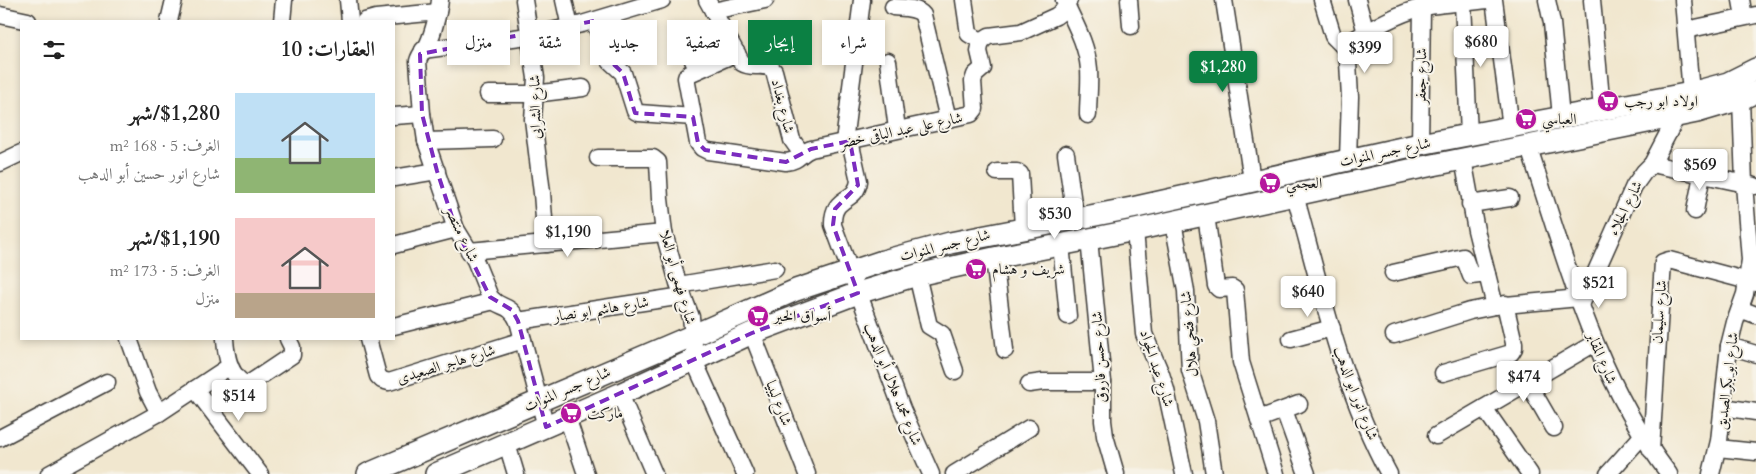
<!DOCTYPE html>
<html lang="ar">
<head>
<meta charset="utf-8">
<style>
  body { margin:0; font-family:Cardo,Amiri,serif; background:#f6f6f6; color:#222; direction:rtl; height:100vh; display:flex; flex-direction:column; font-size:19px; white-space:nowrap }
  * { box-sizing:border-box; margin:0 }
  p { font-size:16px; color:#767676 }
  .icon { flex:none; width:28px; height:28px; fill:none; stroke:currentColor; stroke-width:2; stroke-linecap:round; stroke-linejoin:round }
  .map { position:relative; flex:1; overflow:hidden; direction:ltr }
  .side { position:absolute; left:20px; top:20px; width:375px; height:320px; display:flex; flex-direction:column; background:#fff; border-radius:0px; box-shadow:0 2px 8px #0003; direction:rtl }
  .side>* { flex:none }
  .banner { position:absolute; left:410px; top:20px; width:475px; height:45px; direction:rtl; display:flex; gap:10px }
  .price { position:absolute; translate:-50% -42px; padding:0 11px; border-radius:5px; background:#fff; color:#222; font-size:16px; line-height:32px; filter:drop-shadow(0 1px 2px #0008) }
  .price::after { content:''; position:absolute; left:50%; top:30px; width:15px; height:11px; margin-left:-8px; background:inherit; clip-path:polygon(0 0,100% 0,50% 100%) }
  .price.current { background:#0b8043; color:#fff }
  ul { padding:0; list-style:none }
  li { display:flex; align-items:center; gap:15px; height:125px; padding:0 20px }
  li span { display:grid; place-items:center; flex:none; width:140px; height:100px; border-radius:0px; color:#555 }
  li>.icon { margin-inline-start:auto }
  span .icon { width:60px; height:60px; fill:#fffc; stroke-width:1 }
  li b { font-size:21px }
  h2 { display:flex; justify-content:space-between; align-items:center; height:60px; padding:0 20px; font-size:21px }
  .tag { padding:0 18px; border-radius:0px; background:#fff; box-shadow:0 2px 8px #0003; font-size:18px; line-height:45px }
  .tag.current { background:#0b8043; color:#fff }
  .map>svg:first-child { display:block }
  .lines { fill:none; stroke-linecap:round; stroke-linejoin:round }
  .minor-casing { stroke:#3c3a37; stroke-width:19 }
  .tertiary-casing { stroke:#3c3a37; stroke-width:24 }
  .minor { stroke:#fff; stroke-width:16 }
  .tertiary { stroke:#fff; stroke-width:21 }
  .marked { fill:none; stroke:#7b2cbf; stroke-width:4; stroke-dasharray:10 6; stroke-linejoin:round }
  .labels { text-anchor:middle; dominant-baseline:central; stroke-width:4; stroke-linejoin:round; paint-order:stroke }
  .street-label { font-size:15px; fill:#1c1c1c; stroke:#f7f3e8 }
  .poi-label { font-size:15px; fill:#1c1c1c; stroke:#f7f3e8; text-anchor:start }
</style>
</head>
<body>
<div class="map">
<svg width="1756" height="474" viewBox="0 0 1756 474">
  <rect width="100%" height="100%" fill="#f7f3e8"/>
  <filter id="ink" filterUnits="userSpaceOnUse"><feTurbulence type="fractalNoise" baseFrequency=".02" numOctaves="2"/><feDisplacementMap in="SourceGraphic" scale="10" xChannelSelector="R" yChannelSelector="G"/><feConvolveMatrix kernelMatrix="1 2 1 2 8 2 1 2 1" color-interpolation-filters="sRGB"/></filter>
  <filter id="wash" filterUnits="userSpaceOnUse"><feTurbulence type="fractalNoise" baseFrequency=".0096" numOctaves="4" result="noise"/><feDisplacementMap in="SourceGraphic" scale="20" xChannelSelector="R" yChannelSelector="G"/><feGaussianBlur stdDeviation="1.12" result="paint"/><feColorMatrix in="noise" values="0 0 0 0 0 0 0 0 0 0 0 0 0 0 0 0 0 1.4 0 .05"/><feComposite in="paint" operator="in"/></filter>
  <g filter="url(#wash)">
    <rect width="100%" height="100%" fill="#f1e7cf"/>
  </g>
  <g filter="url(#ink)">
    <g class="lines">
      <g class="minor-casing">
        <g id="minor">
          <polyline points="348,0 350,21"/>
          <path d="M440,0C439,11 433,33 428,44C425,50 420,53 418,61L422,114L426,141L456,229L475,260L490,297C500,310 509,302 518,321L546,427"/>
          <polyline points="524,0 536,78 533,119 542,193 546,244"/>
          <polyline points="564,0 570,27"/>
          <path d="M707,0L742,63C753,70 766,61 774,71L792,140L802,154"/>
          <polyline points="964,0 969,34 981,41"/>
          <path d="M1064,0C1074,22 1087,44 1089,69C1090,84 1088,100 1088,115"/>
          <polyline points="1129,0 1131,26"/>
          <polyline points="1224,0 1252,180"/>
          <polyline points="1322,0 1333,36 1343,46 1346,52 1348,62 1350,97 1348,159"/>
          <polyline points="1357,0 1366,33"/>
          <polyline points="1494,0 1511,127"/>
          <polyline points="1547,0 1552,23 1561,117"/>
          <polyline points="1592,0 1602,109"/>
          <polyline points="1683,0 1691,93"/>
          <polyline points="1741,0 1744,17"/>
          <polyline points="1463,3 1469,135"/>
          <path d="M893,7C902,8 917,7 923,15L948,119"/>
          <polyline points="713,11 765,0"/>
          <polyline points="0,15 28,21"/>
          <polyline points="169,21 174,0"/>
          <polyline points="282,21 284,0"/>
          <polyline points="365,21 376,18 438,12"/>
          <polyline points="594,21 610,61 623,73 635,111 639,113 693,117"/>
          <polyline points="1686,30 1756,15"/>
          <polyline points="685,41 697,70"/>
          <path d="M1343,46C1367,32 1393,15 1420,8C1441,3 1466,3 1487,0"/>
          <polyline points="423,50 528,36 582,24 662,0"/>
          <path d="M737,53L687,75L686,78L698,143L702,148L708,151L786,162C799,161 800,153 811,149L971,114L975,109L973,81L975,75L983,68L979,51L981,41L989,36L1021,32L1056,16L1064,10L1069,0"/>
          <polyline points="888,61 897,129"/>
          <polyline points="488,94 534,94 583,88"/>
          <polyline points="394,116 422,114"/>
          <polyline points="426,141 493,139"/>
          <path d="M850,141L859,181C856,204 832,194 833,225L902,409L931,474"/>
          <polyline points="844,142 862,0"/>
          <polyline points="1420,144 1422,8"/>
          <path d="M1528,145C1566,260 1595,377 1669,474"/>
          <polyline points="1066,154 1075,217"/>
          <polyline points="598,158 653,158 658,162 660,199 664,233 678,283 691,317 696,365 745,474"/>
          <polyline points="1463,159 1476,230 1495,306"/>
          <polyline points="0,163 21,153"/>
          <polyline points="1652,164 1755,186"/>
          <polyline points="997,172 1017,172 1020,174 1023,228"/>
          <polyline points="394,178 437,171"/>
          <path d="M1295,195C1321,289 1342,388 1389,474"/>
          <polyline points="1470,204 1510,198"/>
          <polyline points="1695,211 1702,175"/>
          <polyline points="1206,215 1216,286 1219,289 1232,288 1235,290 1241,362 1276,474"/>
          <polyline points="1173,222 1186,291 1190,370 1206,421 1214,474"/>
          <polyline points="1135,230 1144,334 1161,374 1166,390 1184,474"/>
          <polyline points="1089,239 1103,382 1103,421 1105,436 1116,474"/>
          <polyline points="1061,244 1068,316"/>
          <polyline points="394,245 456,229"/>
          <polyline points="469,251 664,233"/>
          <polyline points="994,258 1005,350"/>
          <polyline points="1393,273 1463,257 1465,260 1471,276 1487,274"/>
          <polyline points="917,275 929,326 942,334 955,371"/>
          <polyline points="679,285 775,269"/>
          <polyline points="1581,305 1634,186 1644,172 1652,164 1677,116"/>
          <polyline points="1740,309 1756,315"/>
          <polyline points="518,321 683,296"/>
          <polyline points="394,326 494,301"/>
          <polyline points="752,333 807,474"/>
          <polyline points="1394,335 1470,311 1495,306 1579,298"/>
          <polyline points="129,339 148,392 159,413"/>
          <path d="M225,339C226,355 229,375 245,384L250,383L292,355V347L288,339"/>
          <polyline points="368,339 378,376 382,380 389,382 523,340"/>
          <polyline points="1291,339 1332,328"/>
          <polyline points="1729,346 1756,354"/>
          <polyline points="1443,373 1511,353 1514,348 1514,343 1505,304"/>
          <polyline points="1528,383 1554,428"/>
          <polyline points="1029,384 1043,382 1103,382"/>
          <polyline points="195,389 260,474"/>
          <polyline points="620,394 654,474"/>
          <polyline points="1723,407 1756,412"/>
          <polyline points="1484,408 1530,474"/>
          <polyline points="1284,410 1307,474"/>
          <polyline points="567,417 586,474"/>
          <polyline points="1259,419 1299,404"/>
          <polyline points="1436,436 1595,343"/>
          <polyline points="0,438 107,382"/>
          <polyline points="507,444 516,474"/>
          <polyline points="1718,448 1756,452"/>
          <polyline points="1651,450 1663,262 1669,260 1756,283"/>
          <polyline points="49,474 159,413 230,366"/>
          <polyline points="954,474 1029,428"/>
          <polyline points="1608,474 1642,436"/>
          <polyline points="1711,474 1719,441 1729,346 1735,322 1745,294 1750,260 1744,184 1741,99"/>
        </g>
      </g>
      <g class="tertiary-casing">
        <g id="tertiary">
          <polyline points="368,474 694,335 796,290 883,261 950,243 1132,208 1420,144 1691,93 1728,83 1756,69"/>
          <polyline points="436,474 620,394 752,333 858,293 917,275 994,258 1135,230 1423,167 1697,112 1741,99 1756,92"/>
        </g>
      </g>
      <use href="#minor" class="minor"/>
      <use href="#tertiary" class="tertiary"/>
    </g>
  </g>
  <path class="marked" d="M594,21L610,61L623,73L635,113L693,117L698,143L705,150L786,162L811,149L850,141L858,185L835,209L833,225L858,293L752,333L546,427L518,321L512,310L490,297L456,229L437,171L422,114L420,54Z"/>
  <defs>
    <g id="supermarket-disc" transform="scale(1.125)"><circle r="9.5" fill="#b5179e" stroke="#f7f3e8"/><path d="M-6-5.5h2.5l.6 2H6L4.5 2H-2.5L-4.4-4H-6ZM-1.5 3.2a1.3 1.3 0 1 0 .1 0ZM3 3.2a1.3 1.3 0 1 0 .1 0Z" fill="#fff"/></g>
  </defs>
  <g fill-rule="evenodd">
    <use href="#supermarket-disc" x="1608" y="101"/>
    <use href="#supermarket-disc" x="1526" y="119"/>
    <use href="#supermarket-disc" x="1270" y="183"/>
    <use href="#supermarket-disc" x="976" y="269"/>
    <use href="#supermarket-disc" x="758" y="316"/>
    <use href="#supermarket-disc" x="571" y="413"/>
  </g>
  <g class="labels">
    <g class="street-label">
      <text transform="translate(1421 76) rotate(-89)">شارع جعفر</text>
      <text transform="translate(783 106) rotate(76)">شارع بغداد</text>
      <text transform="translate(535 107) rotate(-91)">شارع الشرابى</text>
      <text transform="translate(901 130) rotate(-12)">شارع على عبد الباقى خضر</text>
      <text transform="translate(1385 152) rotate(-12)">شارع جسر المنوات</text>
      <text transform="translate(1625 208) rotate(-64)">شارع الجلاء</text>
      <text transform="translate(462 234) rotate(65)">شارع منتصر</text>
      <text transform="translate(945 245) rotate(-14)">شارع جسر المنوات</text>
      <text transform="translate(678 277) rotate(74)">شارع فهمى أبو العلا</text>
      <text transform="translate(601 309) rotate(-9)">شارع هاشم ابو نصار</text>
      <text transform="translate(1659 312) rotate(-86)">شارع سليمان</text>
      <text transform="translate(1189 334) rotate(-95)">شارع فتحي هلال</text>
      <text transform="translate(1099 357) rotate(-93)">شارع حسن فاروق</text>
      <text transform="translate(1602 358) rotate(67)">شارع المقابر</text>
      <text transform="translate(446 364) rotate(-17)">شارع هاجر الصعيدى</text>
      <text transform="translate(1157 368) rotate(72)">شارع عبد الجواد</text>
      <text transform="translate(1727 381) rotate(-83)">شارع ابو بكر الصديق</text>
      <text transform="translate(893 384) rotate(68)">شارع محمد هلال أبو الدهب</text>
      <text transform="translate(567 389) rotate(-23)">شارع جسر المنوات</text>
      <text transform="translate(1356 393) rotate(69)">شارع انور ابو الدهب</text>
      <text transform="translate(779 403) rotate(69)">شارع ليبيا</text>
    </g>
    <g class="poi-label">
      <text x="1624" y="101">اولاد ابو رجب</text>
      <text x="1542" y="119">العباسي</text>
      <text x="1286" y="183">العجمي</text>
      <text x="992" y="269">شريف و هشام</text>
      <text x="774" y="316">أسواق الخير</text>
      <text x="587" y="413">ماركت</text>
    </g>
  </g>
</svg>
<b class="price" style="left:1481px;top:68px">$680</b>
<b class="price" style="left:1365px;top:74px">$399</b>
<b class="price current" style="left:1223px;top:93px">$1,280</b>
<b class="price" style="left:1700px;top:191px">$569</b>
<b class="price" style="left:1055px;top:240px">$530</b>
<b class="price" style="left:568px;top:258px">$1,190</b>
<b class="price" style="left:1599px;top:309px">$521</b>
<b class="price" style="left:1308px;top:318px">$640</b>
<b class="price" style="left:1524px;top:403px">$474</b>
<b class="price" style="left:239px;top:422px">$514</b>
<div class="banner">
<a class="tag">شراء</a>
<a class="tag current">إيجار</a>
<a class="tag">تصفية</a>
<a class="tag">جديد</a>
<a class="tag">شقة</a>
<a class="tag">منزل</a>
</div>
<section class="side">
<h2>العقارات: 10<svg class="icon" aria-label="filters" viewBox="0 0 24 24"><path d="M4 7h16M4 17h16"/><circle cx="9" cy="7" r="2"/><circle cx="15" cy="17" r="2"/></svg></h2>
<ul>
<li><span style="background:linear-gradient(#bfe0f5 65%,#8fb573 0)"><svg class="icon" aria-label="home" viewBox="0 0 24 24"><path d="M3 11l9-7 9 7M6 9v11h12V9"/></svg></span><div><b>$1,280/شهر</b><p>الغرف: 5 · 168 m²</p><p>شارع انور حسين أبو الدهب</p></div></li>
<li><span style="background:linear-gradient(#f6c9c9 75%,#b9a48a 0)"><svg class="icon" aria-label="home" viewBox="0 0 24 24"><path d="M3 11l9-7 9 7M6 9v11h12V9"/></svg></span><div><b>$1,190/شهر</b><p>الغرف: 5 · 173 m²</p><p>منزل</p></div></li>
</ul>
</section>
</div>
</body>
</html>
